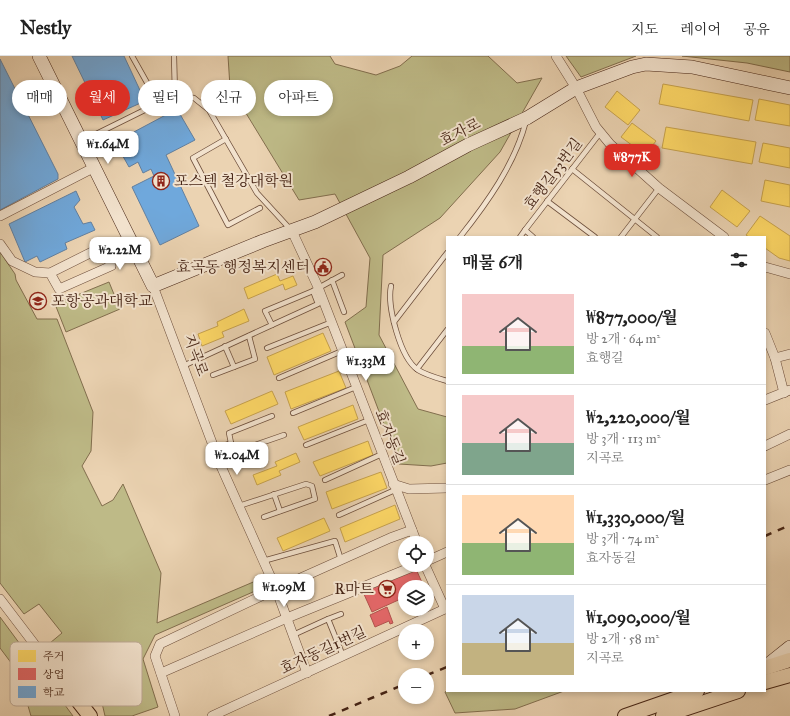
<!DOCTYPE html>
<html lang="ko">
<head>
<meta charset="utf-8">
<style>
  body { margin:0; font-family:"IM FELL Great Primer","Noto Serif KR",serif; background:#f6f6f6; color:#222; height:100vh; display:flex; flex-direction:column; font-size:15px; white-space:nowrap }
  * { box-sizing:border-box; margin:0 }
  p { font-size:13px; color:#767676 }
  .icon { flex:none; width:22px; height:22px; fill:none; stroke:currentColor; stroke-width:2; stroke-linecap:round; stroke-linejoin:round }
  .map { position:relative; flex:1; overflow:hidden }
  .drawer { position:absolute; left:446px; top:180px; width:320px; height:456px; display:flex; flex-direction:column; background:#fff; border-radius:0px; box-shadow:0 2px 6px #0003 }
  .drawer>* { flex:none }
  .hud { position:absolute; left:12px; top:24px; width:374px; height:36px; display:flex; gap:8px }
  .controls { position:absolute; left:398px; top:480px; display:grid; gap:8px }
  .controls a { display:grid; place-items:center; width:36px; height:36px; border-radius:50%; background:#fff; box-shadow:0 2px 6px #0003; font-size:20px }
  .price { position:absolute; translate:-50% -34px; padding:0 9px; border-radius:8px; background:#fff; color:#222; font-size:13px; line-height:26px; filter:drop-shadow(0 1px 2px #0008) }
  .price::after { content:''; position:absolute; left:50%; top:24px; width:12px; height:9px; margin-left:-6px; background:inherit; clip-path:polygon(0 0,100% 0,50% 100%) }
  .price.selected { background:#d93025; color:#fff }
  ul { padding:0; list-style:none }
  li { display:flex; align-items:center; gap:12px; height:100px; padding:0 16px }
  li+li { border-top:1px solid #e0e0e0 }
  li span { display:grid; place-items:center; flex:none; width:112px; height:80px; border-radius:0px; color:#555 }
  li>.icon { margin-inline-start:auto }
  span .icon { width:48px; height:48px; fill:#fffc; stroke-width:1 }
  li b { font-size:17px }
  h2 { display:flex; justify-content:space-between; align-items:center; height:48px; padding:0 16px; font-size:17px }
  .chip { padding:0 14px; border-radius:18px; background:#fff; box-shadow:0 2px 6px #0003; font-size:14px; line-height:36px }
  .chip.selected { background:#d93025; color:#fff }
  header { display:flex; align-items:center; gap:24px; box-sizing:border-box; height:56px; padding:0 20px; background:#fff; border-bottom:1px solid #e0e0e0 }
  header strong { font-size:19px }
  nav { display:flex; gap:22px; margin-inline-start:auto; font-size:14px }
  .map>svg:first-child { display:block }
  .green { fill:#beba87; stroke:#826e4e }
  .homes { fill:#ffd966; stroke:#c7a24d }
  .shops { fill:#e06666; stroke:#b2524d }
  .schools { fill:#6fa8dc; stroke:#6280a0 }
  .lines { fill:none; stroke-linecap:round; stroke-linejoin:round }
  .lane-casing { stroke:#6e4f3c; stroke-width:6 }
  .street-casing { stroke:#6e4f3c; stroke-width:10 }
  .secondary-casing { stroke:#452314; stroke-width:14 }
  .primary-casing { stroke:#452314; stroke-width:16 }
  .lane { stroke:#f2e2cd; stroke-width:4.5 }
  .street { stroke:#f2e2cd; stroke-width:9 }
  .secondary { stroke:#f2e2cd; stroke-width:13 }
  .primary { stroke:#ebd3b2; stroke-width:14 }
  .rail { stroke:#452314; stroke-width:2.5; stroke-dasharray:7 7; stroke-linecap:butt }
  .labels { text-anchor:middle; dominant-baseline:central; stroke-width:4; stroke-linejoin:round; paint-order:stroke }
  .street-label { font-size:15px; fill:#452314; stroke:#f2e2cd }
  .poi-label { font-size:15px; fill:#452314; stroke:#f2e2cd; text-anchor:start }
  .key { fill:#f2e2cd; stroke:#bea996; stroke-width:1 }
  .key-label { font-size:11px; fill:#452314 }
</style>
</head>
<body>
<header>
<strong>Nestly</strong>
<nav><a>지도</a><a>레이어</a><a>공유</a></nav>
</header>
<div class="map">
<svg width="790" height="660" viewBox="0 0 790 660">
  <rect width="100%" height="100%" fill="#ebd3b2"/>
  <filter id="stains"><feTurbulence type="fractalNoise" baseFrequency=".005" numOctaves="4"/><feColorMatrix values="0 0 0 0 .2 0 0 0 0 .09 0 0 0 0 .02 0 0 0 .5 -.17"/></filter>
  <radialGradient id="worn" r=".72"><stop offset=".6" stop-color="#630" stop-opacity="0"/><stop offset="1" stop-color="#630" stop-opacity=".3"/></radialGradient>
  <g class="green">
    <polygon points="228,0 330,0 335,8 376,19 400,10 412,0 488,0 517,27 542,22 500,96 440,162 383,199 379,279 418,353 447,361 447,407 431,410 399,408 345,266 366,251 370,202 335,138 299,144 230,31"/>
    <polygon points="566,0 636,0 581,21"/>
    <polygon points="682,0 790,0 790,16 747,7"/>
    <polygon points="0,196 15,218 16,224 37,263 57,263 93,356 91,395 82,410 102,450 113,444 123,428 161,517 157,567 258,524 262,532 155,579 143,603 158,651 132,660 105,660 99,634 74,598 50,587 62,577 39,548 24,558 0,527"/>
    <polygon points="109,226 120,253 66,276 55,248"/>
    <polygon points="0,561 73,660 31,660 18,616 0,592"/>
    <polygon points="447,635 564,635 515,653 455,657 445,636"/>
  </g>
  <g class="homes">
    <polygon points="663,28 753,44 749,65 659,48"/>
    <polygon points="617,35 640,54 628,69 605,51"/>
    <polygon points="759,43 790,49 790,70 755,64"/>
    <polygon points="632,67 656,85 645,99 621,81"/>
    <polygon points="666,71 756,86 752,108 662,92"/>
    <polygon points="763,87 790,92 790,112 759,106"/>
    <polygon points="765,124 790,129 790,151 761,145"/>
    <polygon points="722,134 750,155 737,171 710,151"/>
    <polygon points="760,160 790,180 790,205 779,202 765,192 765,181 749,181 746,179"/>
    <polygon points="277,218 280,225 293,220 297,229 285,234 283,228 248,243 244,232"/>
    <polygon points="244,253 249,265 222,276 224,281 202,290 198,278 218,270 217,266"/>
    <polygon points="323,277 331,295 274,319 267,301"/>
    <polygon points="339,315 346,332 291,353 285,336"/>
    <polygon points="272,335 278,348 231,368 225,355"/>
    <polygon points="353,349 358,363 304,384 298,371"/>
    <polygon points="368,385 373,399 320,420 313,406"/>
    <polygon points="296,397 300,406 279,415 281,419 257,429 253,419 277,410 275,406"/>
    <polygon points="381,416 387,432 332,453 326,436"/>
    <polygon points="395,449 400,463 345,486 340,472"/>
    <polygon points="324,462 330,475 283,495 277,482"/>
  </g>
  <g class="shops">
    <polygon points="416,513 424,531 405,531 405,541 372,556 363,536"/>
    <polygon points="387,551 393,567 390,568 389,565 375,571 370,559"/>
  </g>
  <g class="schools">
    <polygon points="72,0 124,0 145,45 103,64"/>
    <polygon points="0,3 58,118 58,123 0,154"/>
    <polygon points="177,53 195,84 166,99 199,170 160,189 132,131 154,120 151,113 143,117 138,106 129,111 115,86"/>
    <polygon points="76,135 80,144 74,151 83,168 91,166 95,174 65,187 67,193 40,206 37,200 25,206 9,168"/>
  </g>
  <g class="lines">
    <g class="lane-casing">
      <g id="lane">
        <polyline points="132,0 159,48"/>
        <polyline points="174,0 175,39"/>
        <polyline points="226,83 193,102 228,169 260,152"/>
        <polyline points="82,85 175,39 194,42 209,54 257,137 291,174"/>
        <polyline points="572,113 657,181"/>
        <polyline points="547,145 595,181"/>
        <polyline points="525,174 600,77"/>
        <path d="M460,181C487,147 515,108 526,65"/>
        <polyline points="520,181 525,174 533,181"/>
        <polyline points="621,181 659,132"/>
        <polyline points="332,224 344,256"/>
        <path d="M391,230C387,250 400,302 418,314C426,319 437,322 447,325"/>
        <polyline points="394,266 447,197"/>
        <polyline points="272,269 318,248 313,235"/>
        <polyline points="225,290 234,311"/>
        <polyline points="267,292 332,266"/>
        <polyline points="183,310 272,269 265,255 313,235 342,219"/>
        <polyline points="417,313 447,274"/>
        <polyline points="213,319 255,303 249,280"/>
        <polyline points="279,322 342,295"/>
        <polyline points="293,357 356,331"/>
        <polyline points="231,387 229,377 272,360"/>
        <polyline points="306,389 369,364"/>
        <polyline points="215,393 231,387 238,395 284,379"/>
        <polyline points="325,424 382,398"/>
        <polyline points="274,438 280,455"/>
        <polyline points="239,450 306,428 312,430 315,443 264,461"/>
        <polyline points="339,459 395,434"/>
        <polyline points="263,505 335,485 341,504"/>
        <polyline points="328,563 341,558"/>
        <polyline points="293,579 328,563 343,600"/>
        <polyline points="336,583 350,578"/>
      </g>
    </g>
    <g class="street-casing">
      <g id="street">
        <polyline points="556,0 576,32 596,71 610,88 659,132 724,181"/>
        <polyline points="0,160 95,111"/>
        <polyline points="292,175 318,231 417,487"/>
        <polyline points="0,188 12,205 35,216 50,217 59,233 111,210 107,198 100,192 50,217"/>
        <polyline points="765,211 790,218"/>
        <polyline points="153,230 220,408 276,533 307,617"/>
        <polyline points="765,277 775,302 784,337"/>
        <polyline points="775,302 790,298"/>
        <polyline points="765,344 790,334"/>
        <polyline points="765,390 790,378"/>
        <polyline points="765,424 790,414"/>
        <polyline points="393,428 409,433 447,432"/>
        <polyline points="427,505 447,496"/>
        <polyline points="425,509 445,553"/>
        <polyline points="0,543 64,627"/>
        <polyline points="161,617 287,562 417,509"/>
        <polyline points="175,660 155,600 160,588 276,533 390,482 412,474"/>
        <polyline points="212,660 447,552"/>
      </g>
    </g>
    <g class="secondary-casing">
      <g id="secondary">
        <polyline points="39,0 153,230 263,185 315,166 409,121 468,89 527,62 576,32 632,11 646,8 692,11 790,32"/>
        <polyline points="765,611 790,591"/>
      </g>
    </g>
    <g class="primary-casing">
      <g id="primary">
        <polyline points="765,612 790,604"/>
        <polyline points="765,626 790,619"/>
        <polyline points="64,627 90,660"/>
        <polyline points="625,660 697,635"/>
        <polyline points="663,660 738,635"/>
      </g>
    </g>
    <use href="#lane" class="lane"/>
    <use href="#street" class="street"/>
    <use href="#secondary" class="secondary"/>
    <use href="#primary" class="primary"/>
    <g class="rail">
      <polyline points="765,480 790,469"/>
      <polyline points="427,619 447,611"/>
      <polyline points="329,660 405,628"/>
    </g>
  </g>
  <defs>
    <g id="building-ring" transform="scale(0.9)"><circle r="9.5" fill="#f2e2cd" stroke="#8f2418" stroke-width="1.5"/><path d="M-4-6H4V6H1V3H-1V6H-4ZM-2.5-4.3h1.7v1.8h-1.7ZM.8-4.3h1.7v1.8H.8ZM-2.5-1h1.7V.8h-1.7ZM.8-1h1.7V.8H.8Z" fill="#8f2418"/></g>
    <g id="civic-ring" transform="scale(0.9)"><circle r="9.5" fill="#f2e2cd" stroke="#8f2418" stroke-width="1.5"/><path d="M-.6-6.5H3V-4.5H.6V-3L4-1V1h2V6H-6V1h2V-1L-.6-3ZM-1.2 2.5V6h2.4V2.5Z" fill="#8f2418"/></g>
    <g id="university-ring" transform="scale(0.9)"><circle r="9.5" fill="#f2e2cd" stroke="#8f2418" stroke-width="1.5"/><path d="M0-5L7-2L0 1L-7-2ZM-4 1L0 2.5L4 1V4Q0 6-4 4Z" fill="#8f2418"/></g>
    <g id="supermarket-ring" transform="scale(0.9)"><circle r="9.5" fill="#f2e2cd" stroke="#8f2418" stroke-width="1.5"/><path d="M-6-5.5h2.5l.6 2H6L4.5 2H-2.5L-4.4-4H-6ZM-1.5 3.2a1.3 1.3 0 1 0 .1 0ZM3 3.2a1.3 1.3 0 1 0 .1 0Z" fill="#8f2418"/></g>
  </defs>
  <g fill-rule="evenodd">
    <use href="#building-ring" x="161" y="125"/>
    <use href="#civic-ring" x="323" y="211"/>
    <use href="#university-ring" x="38" y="245"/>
    <use href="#supermarket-ring" x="387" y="533"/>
  </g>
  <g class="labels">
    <g class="street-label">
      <text transform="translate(460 76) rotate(-27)">효자로</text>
      <text transform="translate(553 118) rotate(-53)">효행길53번길</text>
      <text transform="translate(196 299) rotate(70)">지곡로</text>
      <text transform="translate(390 381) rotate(69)">효자동길</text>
      <text transform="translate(323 594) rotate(-25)">효자동길1번길</text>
    </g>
    <g class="poi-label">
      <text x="174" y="125">포스텍 철강대학원</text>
      <text x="310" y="211" text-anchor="end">효곡동 행정복지센터</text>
      <text x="51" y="245">포항공과대학교</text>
      <text x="374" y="533" text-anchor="end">R마트</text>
    </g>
  </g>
  <rect x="10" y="586" width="132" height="64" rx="6" class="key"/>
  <rect x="18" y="594" width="18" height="12" fill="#ffd966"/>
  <rect x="18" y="612" width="18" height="12" fill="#e06666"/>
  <rect x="18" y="630" width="18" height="12" fill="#6fa8dc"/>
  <g class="key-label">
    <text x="43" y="604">주거</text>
    <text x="43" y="622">상업</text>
    <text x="43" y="640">학교</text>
  </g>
  <rect width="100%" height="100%" filter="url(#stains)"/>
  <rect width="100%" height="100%" fill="url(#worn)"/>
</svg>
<div class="controls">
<a><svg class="icon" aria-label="locate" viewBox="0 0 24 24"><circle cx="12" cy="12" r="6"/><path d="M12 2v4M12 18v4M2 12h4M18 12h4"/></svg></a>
<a><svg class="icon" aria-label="layers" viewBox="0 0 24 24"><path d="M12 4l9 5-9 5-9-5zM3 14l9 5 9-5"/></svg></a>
<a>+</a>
<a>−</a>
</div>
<b class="price" style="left:108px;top:109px">₩1.64M</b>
<b class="price selected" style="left:632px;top:122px">₩877K</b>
<b class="price" style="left:120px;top:215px">₩2.22M</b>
<b class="price" style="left:366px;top:326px">₩1.33M</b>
<b class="price" style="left:237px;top:420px">₩2.04M</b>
<b class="price" style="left:284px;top:552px">₩1.09M</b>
<div class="hud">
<a class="chip">매매</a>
<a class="chip selected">월세</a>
<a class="chip">필터</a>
<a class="chip">신규</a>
<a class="chip">아파트</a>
</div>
<section class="drawer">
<h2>매물 6개<svg class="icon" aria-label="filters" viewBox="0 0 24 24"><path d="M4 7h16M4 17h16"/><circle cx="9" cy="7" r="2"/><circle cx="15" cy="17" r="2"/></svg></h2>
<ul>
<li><span style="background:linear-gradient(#f6c9c9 65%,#8fb573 0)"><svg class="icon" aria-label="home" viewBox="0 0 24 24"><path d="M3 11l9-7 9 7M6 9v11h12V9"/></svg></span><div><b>₩877,000/월</b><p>방 2개 · 64 m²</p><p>효행길</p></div></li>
<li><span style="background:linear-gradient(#f6c9c9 60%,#7fa58c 0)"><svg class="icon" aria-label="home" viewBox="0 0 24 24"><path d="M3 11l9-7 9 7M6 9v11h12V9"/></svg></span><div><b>₩2,220,000/월</b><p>방 3개 · 113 m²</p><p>지곡로</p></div></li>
<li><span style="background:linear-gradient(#ffd9b3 60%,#8fb573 0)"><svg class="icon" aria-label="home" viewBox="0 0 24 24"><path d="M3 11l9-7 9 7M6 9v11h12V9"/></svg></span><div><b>₩1,330,000/월</b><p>방 3개 · 74 m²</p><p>효자동길</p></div></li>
<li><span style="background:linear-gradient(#c9d6e8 60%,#c2b280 0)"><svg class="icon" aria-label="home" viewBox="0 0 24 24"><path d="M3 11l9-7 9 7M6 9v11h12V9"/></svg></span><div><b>₩1,090,000/월</b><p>방 2개 · 58 m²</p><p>지곡로</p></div></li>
</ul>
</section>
</div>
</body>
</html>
